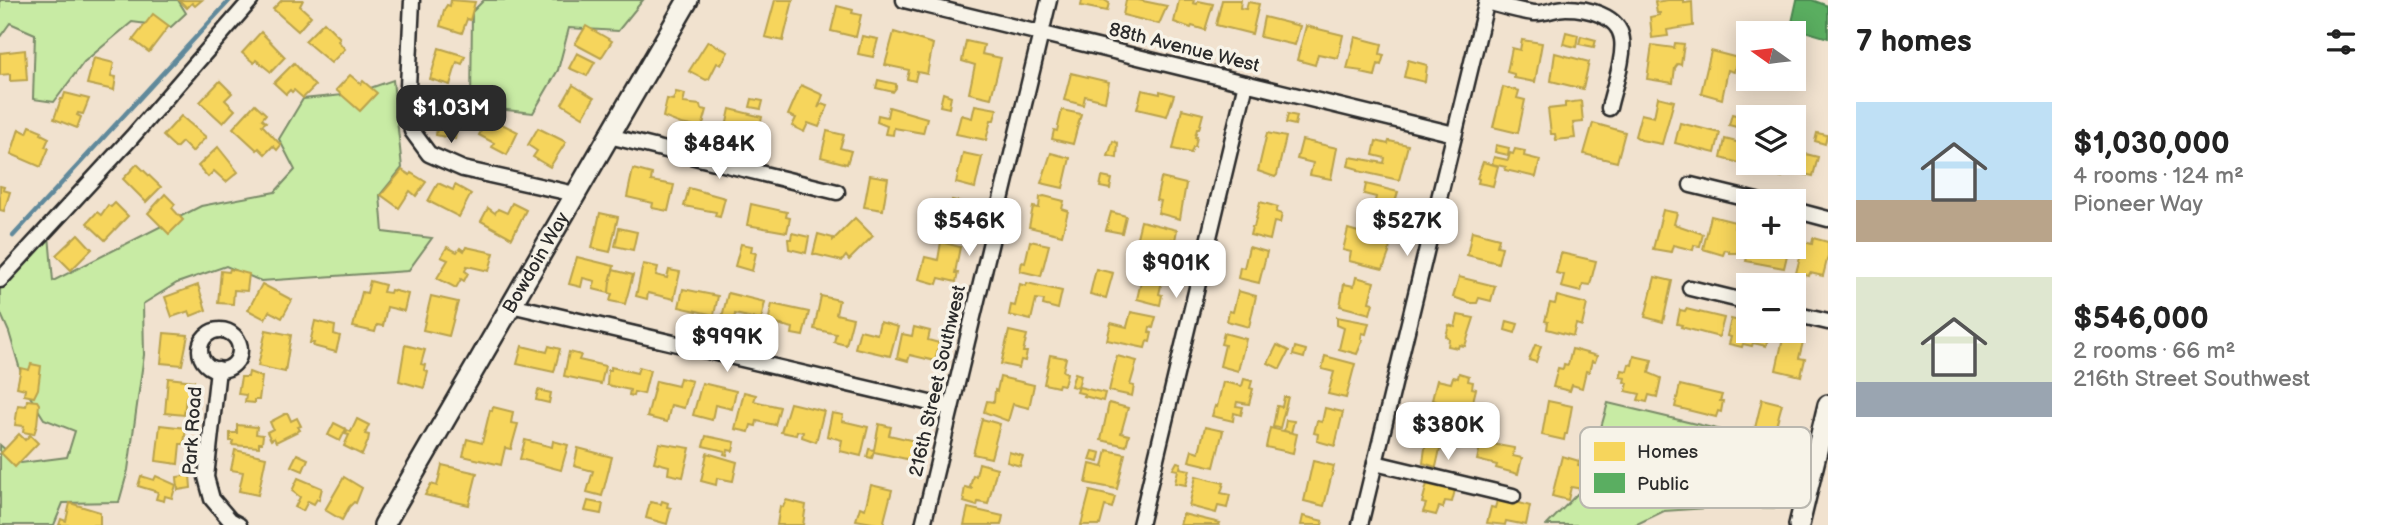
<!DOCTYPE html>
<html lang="en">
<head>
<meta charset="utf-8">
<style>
  body { margin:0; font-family:"Balsamiq Sans",sans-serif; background:#f6f6f6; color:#222; height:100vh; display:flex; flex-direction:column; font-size:26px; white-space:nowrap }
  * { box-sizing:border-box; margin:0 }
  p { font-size:23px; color:#767676 }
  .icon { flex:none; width:38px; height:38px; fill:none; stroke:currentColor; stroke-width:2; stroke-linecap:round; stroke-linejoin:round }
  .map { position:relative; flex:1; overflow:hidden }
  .side { display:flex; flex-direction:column; background:#fff; width:560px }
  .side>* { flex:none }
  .needle { width:46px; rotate:284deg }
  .buttons { position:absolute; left:1736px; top:21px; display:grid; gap:14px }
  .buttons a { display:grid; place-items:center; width:70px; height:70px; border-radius:0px; background:#fff; box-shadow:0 4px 18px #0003; font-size:35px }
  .price { position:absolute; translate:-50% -60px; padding:0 16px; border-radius:14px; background:#fff; color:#222; font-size:23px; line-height:46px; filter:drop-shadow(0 2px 4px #0008) }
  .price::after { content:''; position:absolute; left:50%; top:42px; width:21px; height:16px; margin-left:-10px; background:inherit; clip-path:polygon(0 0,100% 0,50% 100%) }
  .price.current { background:#2b2b2b; color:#fff }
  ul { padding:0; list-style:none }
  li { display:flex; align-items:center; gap:21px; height:175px; padding:0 28px }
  li span { display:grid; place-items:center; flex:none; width:196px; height:140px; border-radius:0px; color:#555 }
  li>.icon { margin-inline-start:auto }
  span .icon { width:84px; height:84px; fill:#fffc; stroke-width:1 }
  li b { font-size:30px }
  h2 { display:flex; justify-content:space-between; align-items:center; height:84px; padding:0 28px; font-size:30px }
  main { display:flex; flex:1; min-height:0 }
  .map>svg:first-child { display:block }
  .green { fill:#c8eba4; stroke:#7a8b68; stroke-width:2 }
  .homes { fill:#f6d55c; stroke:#b9a24d; stroke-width:2 }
  .public { fill:#5aae61; stroke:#4c8751; stroke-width:2 }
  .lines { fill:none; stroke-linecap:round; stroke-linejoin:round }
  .stream { stroke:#60899b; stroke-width:4.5 }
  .street-casing { stroke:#2b2b2b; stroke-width:19 }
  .secondary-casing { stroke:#2b2b2b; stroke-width:24 }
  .street { stroke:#f7f3e8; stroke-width:14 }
  .secondary { stroke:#f7f3e8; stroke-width:19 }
  .labels { text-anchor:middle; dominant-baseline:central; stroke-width:7; stroke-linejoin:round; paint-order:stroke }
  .street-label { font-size:19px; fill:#2b2b2b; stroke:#f7f3e8 }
  .key { fill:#f7f3e8; stroke:#bab7af; stroke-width:2 }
  .key-label { font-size:19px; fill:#2b2b2b }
</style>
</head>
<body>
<main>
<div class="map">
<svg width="1828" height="525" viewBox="0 0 1828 525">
  <rect width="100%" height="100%" fill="#f1e2cf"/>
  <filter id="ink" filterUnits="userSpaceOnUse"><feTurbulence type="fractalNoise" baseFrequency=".0143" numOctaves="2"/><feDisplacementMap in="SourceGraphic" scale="14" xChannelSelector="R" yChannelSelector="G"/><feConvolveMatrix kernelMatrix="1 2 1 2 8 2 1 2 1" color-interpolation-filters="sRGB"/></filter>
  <g filter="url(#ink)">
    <g class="green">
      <polygon points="0,0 178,0 186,13 171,27 132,22 84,62 54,102 33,99 35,34 10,23 0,37"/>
      <polygon points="484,0 643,0 618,31 569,28 558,70 533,113 471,106 472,12"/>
      <polygon points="393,80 402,168 380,195 383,232 432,238 408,271 261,281 226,266 177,283 143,304 144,355 128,470 119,502 63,503 54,525 0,525 0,445 21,463 67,457 75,431 44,419 26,390 9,332 0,312 0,282 49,235 53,281 201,206 275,192 295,170 279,139 303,99 353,94"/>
      <polygon points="1608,403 1721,430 1711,436 1633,433 1618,462 1646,473 1787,499 1785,508 1722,507 1664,511 1635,525 1547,525 1584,487"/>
    </g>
    <g class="homes">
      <polygon points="179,0 202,0 195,6 192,3 187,8"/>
      <polygon points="282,0 303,0 300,6 311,16 298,31 273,9"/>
      <polygon points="451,0 475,2 470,20 467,19 462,33 440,26 444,10 447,5 450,6"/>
      <polygon points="775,0 793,0 783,41 765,37"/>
      <polygon points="1082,0 1104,0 1109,3 1107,11 1081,6"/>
      <polygon points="1126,0 1138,0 1167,6 1159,24 1123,15"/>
      <polygon points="1179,0 1194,0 1193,3 1197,4 1198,1 1213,4 1205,30 1192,26 1191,28 1174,22"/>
      <polygon points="1222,0 1241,0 1240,8 1246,9 1248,2 1259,4 1252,34 1216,25"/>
      <polygon points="1668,0 1684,0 1684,3 1692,2 1693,26 1667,30 1668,36 1652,38 1650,17 1660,15 1660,13 1657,13 1655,2"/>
      <polygon points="837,6 853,10 852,13 861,15 856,37 831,31"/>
      <polygon points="153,14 169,26 149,52 133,40"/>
      <polygon points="1264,17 1300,26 1295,45 1260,37"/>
      <polygon points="324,22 340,38 338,41 345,49 331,63 305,41"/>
      <polygon points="586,26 612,41 601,58 575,44"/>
      <polygon points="1306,26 1343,35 1338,58 1318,54 1315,65 1297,60"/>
      <polygon points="261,32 285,57 271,72 256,60 254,63 242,53"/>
      <polygon points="894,32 933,44 927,74 917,72 915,81 907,79 909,70 885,65"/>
      <polygon points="1566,32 1578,35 1576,47 1563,44"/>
      <polygon points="862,36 878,39 873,57 858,54"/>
      <polygon points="1581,36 1596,40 1594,47 1579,44"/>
      <polygon points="1355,37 1382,44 1380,54 1384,55 1381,65 1378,64 1375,76 1361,73 1362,71 1347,69"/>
      <polygon points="1522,40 1542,43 1535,82 1514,78 1514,74 1507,72 1512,48 1520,50"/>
      <polygon points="708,41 728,52 721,65 717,63 709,79 706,80 689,71"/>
      <polygon points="966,41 984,45 982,54 1001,58 991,98 969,93 975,65 962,61"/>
      <polygon points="1675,43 1684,44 1681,65 1678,64 1675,68 1673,83 1647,79 1652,45 1674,48"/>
      <polygon points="1794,44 1803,47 1794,75"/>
      <polygon points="439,48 465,56 462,64 457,62 450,85 430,79"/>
      <polygon points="25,50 27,80 10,81 10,74 0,75 0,53"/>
      <polygon points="1711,51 1738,58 1734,72 1728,70 1722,99 1701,93"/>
      <polygon points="577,53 595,62 587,76 569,68"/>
      <polygon points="1555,53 1589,62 1583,89 1551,81"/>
      <polygon points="94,58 114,63 111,76 116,77 114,90 87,84"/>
      <polygon points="1408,60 1427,65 1425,82 1404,77"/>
      <polygon points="294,63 315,86 303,98 294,90 292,92 290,90 286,94 274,83"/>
      <polygon points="1071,73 1109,82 1105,101 1085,96 1083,105 1064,100"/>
      <polygon points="350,75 361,84 363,81 377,93 360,111 336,90"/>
      <polygon points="1770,79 1792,79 1789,89 1769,82"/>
      <polygon points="878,80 896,84 896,88 893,92 876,88"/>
      <polygon points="220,81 232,93 225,100 235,110 223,123 200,102"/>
      <polygon points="573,85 594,98 583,117 562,104"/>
      <polygon points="801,85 823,95 818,108 821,104 828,106 819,127 808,123 804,132 792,126 796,118 788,115"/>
      <polygon points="1503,87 1519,91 1517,98 1525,100 1518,133 1493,127"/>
      <polygon points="1142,90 1160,94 1160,91 1174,95 1167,116 1137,109"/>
      <polygon points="676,92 685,94 683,103 700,105 701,109 707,110 702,128 681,124 663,117 667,99 673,100"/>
      <polygon points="65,93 89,99 83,114 78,113 77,115 81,117 77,128 54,119 61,99 63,99"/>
      <polygon points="943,93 951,96 949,108 940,106"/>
      <polygon points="1658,97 1674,101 1662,144 1641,140 1635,136 1641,114 1654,117"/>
      <polygon points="752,99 763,101 761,109 750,107"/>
      <polygon points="1581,101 1583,122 1573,123 1575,138 1556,140 1555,134 1551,134 1548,109 1565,107 1565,103"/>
      <polygon points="255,104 266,114 262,119 266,122 262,125 281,145 277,150 273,146 265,154 259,148 257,150 233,128"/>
      <polygon points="437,104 461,109 455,139 436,135 438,121 433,120"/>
      <polygon points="975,105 997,109 994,120 991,120 986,140 956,134 961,115 972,118"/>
      <polygon points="889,107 927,118 923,133 894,128 893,135 885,134 887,126 877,122 878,115 887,117"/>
      <polygon points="730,109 762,117 758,135 726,127"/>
      <polygon points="1182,109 1203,114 1199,129 1197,129 1195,137 1197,137 1195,147 1193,147 1191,153 1173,149"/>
      <polygon points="1062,110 1081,114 1073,144 1052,139 1054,130 1057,131"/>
      <polygon points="1288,114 1297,116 1295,125 1286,123"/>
      <polygon points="1732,114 1743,117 1740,128 1729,125"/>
      <polygon points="181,116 206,137 192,152 182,142 176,148 163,136"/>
      <polygon points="488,117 518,132 507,155 492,147 494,143 479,135"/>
      <polygon points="1593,123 1625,132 1617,162 1584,154"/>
      <polygon points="1680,123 1720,133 1715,153 1675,143"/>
      <polygon points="30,126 42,131 41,134 49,138 45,147 49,148 41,167 11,154 19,129 27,133"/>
      <polygon points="538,128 566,142 550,167 533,157 537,151 528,145"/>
      <polygon points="827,131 844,135 840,148 851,151 847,164 821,157"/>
      <polygon points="1267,133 1286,137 1277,175 1275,177 1258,171"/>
      <polygon points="1817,133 1827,135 1825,144 1815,141"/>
      <polygon points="1725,139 1748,145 1748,163 1759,163 1758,168 1721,158"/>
      <polygon points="1302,140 1337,148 1331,179 1310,175 1313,163 1297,159"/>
      <polygon points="1113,141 1118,143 1117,158 1108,156"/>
      <polygon points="1376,141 1388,144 1389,141 1408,145 1399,180 1358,171 1358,169 1348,166 1350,157 1384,163 1385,158 1373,155"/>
      <polygon points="1496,145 1509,148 1508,155 1495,152"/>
      <polygon points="218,147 238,172 226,182 214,171 208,177 198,166"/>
      <polygon points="1515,149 1525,151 1524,156 1540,160 1536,177 1505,170 1506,167 1492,164 1494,157 1508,160 1510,153 1513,154"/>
      <polygon points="1794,151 1818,157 1813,176 1794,172 1794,174 1783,172 1782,177 1770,174 1772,163 1794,163"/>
      <polygon points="963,153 982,157 975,188 956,183"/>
      <polygon points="1051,153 1070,158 1063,188 1041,183"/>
      <polygon points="1483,162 1498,166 1493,186 1478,183 1479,179 1477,178"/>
      <polygon points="137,164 161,187 146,202 123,179"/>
      <polygon points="633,169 652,174 651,181 674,185 668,211 652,208 653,203 627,197"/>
      <polygon points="402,170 410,175 411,173 426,182 416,196 410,191 399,208 381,195"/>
      <polygon points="870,175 888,178 883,210 864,207"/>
      <polygon points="1102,177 1112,179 1110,189 1100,187"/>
      <polygon points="1161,178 1186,184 1180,219 1158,213 1161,201 1156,200"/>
      <polygon points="438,183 453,190 455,185 471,194 459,217 428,201"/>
      <polygon points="1366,184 1398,192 1389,222 1371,218 1376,197 1364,194"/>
      <polygon points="0,186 4,187 3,190 10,192 4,211 0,210"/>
      <polygon points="689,188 725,198 720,217 715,216 716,212 684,206"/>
      <polygon points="165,194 175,204 172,208 183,220 169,234 148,213"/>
      <polygon points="1044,196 1064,201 1062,209 1068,211 1062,235 1029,227 1033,207 1039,208 1040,197"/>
      <polygon points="952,200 970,204 966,223 969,224 966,236 945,230"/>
      <polygon points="1260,202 1278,207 1276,212 1282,214 1280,223 1274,222 1270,240 1250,235 1252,227 1254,227"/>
      <polygon points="115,203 128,216 105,240 87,223 97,212 101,215 108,205 111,207"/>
      <polygon points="512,203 526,210 512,238 481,221 488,208 495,213 498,209 507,213"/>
      <polygon points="751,204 787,212 786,217 790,218 787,232 747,225"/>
      <polygon points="1663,210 1677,213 1674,224 1703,234 1700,246 1694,245 1693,250 1673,245 1671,252 1653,249"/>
      <polygon points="1111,212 1126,216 1122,233 1106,230"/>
      <polygon points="600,213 618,217 610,252 592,248"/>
      <polygon points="1711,216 1735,222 1734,228 1742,230 1737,253 1729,253 1729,251 1725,250 1723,255 1703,249"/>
      <polygon points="855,218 873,236 849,260 846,256 842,261 813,254 818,234 833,238 833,240"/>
      <polygon points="1141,221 1177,230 1175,240 1172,239 1170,254 1168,253 1167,260 1147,256 1150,244 1136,241"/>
      <polygon points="619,228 637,232 633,250 615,246"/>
      <polygon points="1348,229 1372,236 1374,229 1391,233 1389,253 1383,269 1349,261 1351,252 1343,250"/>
      <polygon points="1472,231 1499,238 1497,246 1502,247 1498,263 1467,255"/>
      <polygon points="792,233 809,237 806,253 789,249 788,239 791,239"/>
      <polygon points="78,234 92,249 71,270 56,255"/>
      <polygon points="1813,238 1828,242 1828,256 1823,276 1810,273 1809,276 1796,273 1804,242 1812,244"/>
      <polygon points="1030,241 1049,245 1041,276 1020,271 1022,262 1025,263"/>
      <polygon points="941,242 960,247 955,273 958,273 956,282 939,278 937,284 919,279 925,257 938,260"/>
      <polygon points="741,244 752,246 751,252 756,253 752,271 735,266"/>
      <polygon points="447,247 457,252 460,248 464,251 466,247 494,253 489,271 467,266 465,271 468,273 464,281 461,279 456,288 437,278 448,260 441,257"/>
      <polygon points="1249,247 1267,252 1259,283 1238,278 1240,267 1244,268"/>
      <polygon points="1750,247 1789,247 1784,268 1746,261"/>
      <polygon points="1561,253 1596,261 1590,285 1583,284 1581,292 1561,287 1564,275 1556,273"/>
      <polygon points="577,257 614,266 609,293 593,289 595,281 583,278 581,287 569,284"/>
      <polygon points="643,264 658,267 656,275 667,278 669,270 680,272 674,299 648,293 647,299 636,296"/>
      <polygon points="1144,268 1164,273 1159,294 1162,295 1160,305 1137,299"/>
      <polygon points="230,269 249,274 247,291 234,290 233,304 218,303 221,271 229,272"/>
      <polygon points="1096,269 1113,273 1106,298 1090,294"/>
      <polygon points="613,270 633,275 625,304 610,301 612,294 609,293 610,282"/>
      <polygon points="1356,277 1374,282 1369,302 1373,303 1370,314 1340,306 1344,284 1354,286"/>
      <polygon points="1459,277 1495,286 1491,301 1479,298 1477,303 1471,303 1453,297"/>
      <polygon points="1655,277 1672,281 1663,322 1645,317"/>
      <polygon points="370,281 385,285 383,292 390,293 391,290 408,294 404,311 387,307 383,326 377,325 375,332 353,327 362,292 367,293"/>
      <polygon points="1027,283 1062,291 1058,309 1043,305 1044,300 1036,299 1031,320 1009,315 1011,305 1015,306 1020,284 1026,286"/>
      <polygon points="262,284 292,300 282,318 269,311 265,319 248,310"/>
      <polygon points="198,285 206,310 191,316 189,311 172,317 165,297"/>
      <polygon points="683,289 718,296 714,315 679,307"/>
      <polygon points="1238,291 1256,296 1249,327 1227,321 1229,311 1233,312"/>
      <polygon points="728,293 765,302 761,320 735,314 734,320 722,317"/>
      <polygon points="431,296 458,302 449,336 423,330"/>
      <polygon points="821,296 839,300 836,314 853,318 846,345 834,342 836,334 814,329"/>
      <polygon points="1557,296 1587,304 1582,326 1576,324 1573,336 1547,329 1548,322 1545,321 1550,303 1555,304"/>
      <polygon points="772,304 809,312 803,336 792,334 793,328 768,322"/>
      <polygon points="1686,309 1724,318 1719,337 1681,327 1682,325 1677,324 1680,310 1685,311"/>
      <polygon points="1131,312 1156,317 1153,328 1150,327 1149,332 1152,333 1150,342 1147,341 1145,348 1107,340 1111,323 1127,327"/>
      <polygon points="1458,315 1474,318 1465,346 1459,345 1458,348 1448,346 1449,339 1446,336 1449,325 1455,327"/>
      <polygon points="1337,317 1369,323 1366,334 1362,333 1361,339 1363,340 1357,354 1339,349 1344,328 1337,325"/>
      <polygon points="1731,319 1748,323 1748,331 1770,331 1766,346 1753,343 1752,346 1743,344 1742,347 1729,344 1731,337 1727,336"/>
      <polygon points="315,321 335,326 334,334 340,336 336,352 313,346 314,343 310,343"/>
      <polygon points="1507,321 1518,324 1515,333 1505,330"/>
      <polygon points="880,322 898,327 890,356 855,348 860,330 877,334"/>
      <polygon points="914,327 930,331 928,340 939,343 935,361 910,355 908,361 897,358 902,334 912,336"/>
      <polygon points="266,330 291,335 285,372 258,366"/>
      <polygon points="1009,331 1027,335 1023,352 1027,352 1025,361 1021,360 1019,368 1001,364"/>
      <polygon points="164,333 188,335 182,365 161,363"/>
      <polygon points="1224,333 1246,339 1238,371 1220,366 1225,345 1221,344"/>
      <polygon points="1784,334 1804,338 1799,358 1805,359 1801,376 1776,370"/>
      <polygon points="405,345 425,350 421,364 425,365 424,370 428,372 424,388 399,381"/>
      <polygon points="1277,345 1289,351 1280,369 1268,363"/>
      <polygon points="1535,345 1541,346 1536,362 1529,360"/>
      <polygon points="522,346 547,352 549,346 560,349 554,372 517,364"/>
      <polygon points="1295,347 1306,350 1304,358 1293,355"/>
      <polygon points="1572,349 1597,356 1595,362 1592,361 1589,372 1586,371 1582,388 1572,385 1570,391 1553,387 1558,368 1563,369 1564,364 1568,365"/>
      <polygon points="569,352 581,355 579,360 605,366 601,384 564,376"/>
      <polygon points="1050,355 1066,358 1063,371 1067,373 1064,385 1059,384 1058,387 1044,384"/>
      <polygon points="1117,356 1137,361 1130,385 1134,386 1132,396 1109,391"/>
      <polygon points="1325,356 1355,364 1346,398 1328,394 1334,372 1322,369"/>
      <polygon points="1634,356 1652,360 1649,373 1661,378 1657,397 1649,395 1647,402 1638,400 1640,394 1626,391 1628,383 1624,382 1625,378 1620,377 1622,370 1627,371 1629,364 1632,365"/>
      <polygon points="31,364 41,366 38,389 34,397 24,395 25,389 17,387 21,368 29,370"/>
      <polygon points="611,367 637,373 639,367 650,370 644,394 634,392 633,396 629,395 630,390 607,385 608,370 611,370"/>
      <polygon points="249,372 262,377 259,400 254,400 254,403 245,402 246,395 238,394 241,377 248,377"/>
      <polygon points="1075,373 1081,375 1078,388 1071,386"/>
      <polygon points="1459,373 1469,376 1468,381 1473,382 1472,388 1476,389 1472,405 1468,404 1464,420 1435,413 1436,401 1432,400 1437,380 1451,383 1453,377 1458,378"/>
      <polygon points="1000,377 1034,385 1029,408 1013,404 1008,421 984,412 987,401 994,402 995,390 997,391"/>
      <polygon points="168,378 194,381 192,398 186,397 184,415 165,413"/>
      <polygon points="680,378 692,381 684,408 671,405 667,422 647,417 656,381 678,386"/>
      <polygon points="1244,379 1252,381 1250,388 1253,389 1249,404 1237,402 1236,406 1243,407 1241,415 1234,413 1233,421 1212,416 1215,406 1217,407 1223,382 1242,386"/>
      <polygon points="702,383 736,391 732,409 715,405 712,420 693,415"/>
      <polygon points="1680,385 1722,395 1720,401 1723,401 1721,412 1718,411 1716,417 1675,407"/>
      <polygon points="1079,387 1105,393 1103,401 1084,396 1085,394 1077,392"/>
      <polygon points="538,390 551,393 549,403 536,400"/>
      <polygon points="744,392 756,395 754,401 780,407 775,425 757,421 756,426 751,425 749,432 735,429"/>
      <polygon points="1284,397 1288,397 1280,428 1273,427 1277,406 1282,407"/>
      <polygon points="1762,399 1782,404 1774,433 1755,428"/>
      <polygon points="27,400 37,401 39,404 37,425 34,434 23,432 24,426 15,425 18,405 26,406"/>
      <polygon points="1548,401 1572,406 1567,434 1565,434 1564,440 1542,435"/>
      <polygon points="790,403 824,411 816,442 802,437 803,432 797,431 796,435 781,432"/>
      <polygon points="1109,403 1128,408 1121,433 1129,435 1126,446 1101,440"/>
      <polygon points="493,407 513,412 511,423 518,424 511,449 505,448 501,465 463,456 467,439 482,443 490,410 492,411"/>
      <polygon points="1325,408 1343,412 1335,446 1317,441 1318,434 1314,433 1317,421 1322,422"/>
      <polygon points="832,413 843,415 842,421 868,427 861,456 840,451 842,440 827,436"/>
      <polygon points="285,414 288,414 291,421 297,418 301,426 298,427 300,430 276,442 274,438 271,440 267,432 273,429 270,422"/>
      <polygon points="357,419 369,425 365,434 369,435 368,441 362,455 344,446 349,435 345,434 347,430 351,432"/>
      <polygon points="982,419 1000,424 991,458 973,454"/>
      <polygon points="1286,420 1294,421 1291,433 1284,431"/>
      <polygon points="334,423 346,429 340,441 328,435"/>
      <polygon points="879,424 891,427 889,435 915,441 911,460 874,452 872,458 867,457 869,449 874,450"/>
      <polygon points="160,425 186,428 184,444 180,444 178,464 156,461"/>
      <polygon points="237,425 257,427 256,434 263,435 262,443 259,443 259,447 232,445 233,441 230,441 230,433 237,433"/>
      <polygon points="1428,425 1447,430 1446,434 1451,436 1448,451 1440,449 1436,467 1423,463"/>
      <polygon points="1205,427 1223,431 1214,467 1189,461 1192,450 1199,452"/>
      <polygon points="1270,428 1297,434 1293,453 1266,447"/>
      <polygon points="19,434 25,440 30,435 38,443 15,467 1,453"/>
      <polygon points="706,436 735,442 733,451 728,450 727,455 724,454 725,451 703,446"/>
      <polygon points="525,440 552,447 553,441 568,445 561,470 520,459"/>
      <polygon points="1481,442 1514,448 1513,456 1522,458 1518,474 1496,468 1497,465 1477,460"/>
      <polygon points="659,443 690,448 683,477 668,474 669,466 654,462"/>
      <polygon points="578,448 612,457 602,496 587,492 593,471 574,466"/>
      <polygon points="235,450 266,457 258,495 239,491 243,472 231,470"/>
      <polygon points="1107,450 1125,454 1117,489 1086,483 1090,464 1103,467"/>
      <polygon points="1093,451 1101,453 1099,462 1090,460"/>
      <polygon points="1009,452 1023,456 1020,466 1007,462"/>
      <polygon points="707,453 737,462 733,481 717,478 716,485 701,481"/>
      <polygon points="297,454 308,459 303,471 291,466"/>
      <polygon points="1562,456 1579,461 1578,465 1587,467 1582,489 1571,487 1568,500 1552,496"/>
      <polygon points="1313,461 1334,466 1324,506 1304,501"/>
      <polygon points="1177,462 1181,463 1180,468 1190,470 1186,485 1175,483 1178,470 1173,469"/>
      <polygon points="979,463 997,468 988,504 978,502 977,506 964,502 965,499 963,498 965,487 973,489 970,487 973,475 976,476"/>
      <polygon points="442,465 477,473 469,505 425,495 431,484 437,486"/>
      <polygon points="190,475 191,488 178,490 177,477"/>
      <polygon points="141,476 154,480 156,476 176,485 172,498 165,496 164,501 156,499 158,492 138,486"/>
      <polygon points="1196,476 1224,483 1221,493 1230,495 1227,508 1218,506 1216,513 1189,506"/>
      <polygon points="344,477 362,488 356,503 354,502 349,507 342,520 325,510"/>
      <polygon points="298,478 322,488 319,500 317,499 314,504 308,501 303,511 295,507 300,497 292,491"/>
      <polygon points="1428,480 1456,486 1452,502 1445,501 1443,508 1439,507 1436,515 1423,512 1426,504 1422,503"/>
      <polygon points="871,485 892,490 883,525 856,520 860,507 865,509"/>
      <polygon points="1090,491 1115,497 1112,508 1105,506 1100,525 1081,525"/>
      <polygon points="1498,497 1530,506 1526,525 1506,521 1505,525 1487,523 1491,507 1495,508"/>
      <polygon points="786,500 806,505 803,525 777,525 780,506 783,507"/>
      <polygon points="588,501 603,504 601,514 585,511"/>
      <polygon points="662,501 668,503 667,507 671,508 667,524 646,518 650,502 661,504"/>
      <polygon points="70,503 100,512 100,525 59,525 61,519 66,521"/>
      <polygon points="968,508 1003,516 1001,525 964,525"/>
      <polygon points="1183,514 1220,523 1219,525 1180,525"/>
      <polygon points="1303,516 1323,521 1322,525 1301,525"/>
    </g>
    <polygon class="public" points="1797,0 1812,0 1828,6 1828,38 1791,27"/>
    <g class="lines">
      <polyline class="stream" points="13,236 230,0"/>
      <g class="street-casing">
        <g id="street">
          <polyline points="412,0 408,87 412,131 429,154 463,169 575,194"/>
          <polyline points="904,0 1454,134"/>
          <path d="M1487,2C1502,6 1518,11 1534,13C1545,14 1555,8 1566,8C1586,8 1619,15 1622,39C1625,58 1613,89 1609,108"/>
          <polyline points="609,136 837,192"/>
          <polyline points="1691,185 1757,201"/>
          <polyline points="1794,210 1828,219"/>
          <polyline points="0,280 132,137 251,0"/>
          <polyline points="1690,288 1748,302"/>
          <polyline points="511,305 951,408"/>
          <polyline points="1794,314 1828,322"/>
          <circle cx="220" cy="350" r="20"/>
          <polyline points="218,369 206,477 212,499 230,520 239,525"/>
          <polyline points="1375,463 1513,496"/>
          <polyline points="923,525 1049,0"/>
          <polyline points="1140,525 1246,83"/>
          <polyline points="1360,525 1487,0"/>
        </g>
      </g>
      <g class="secondary-casing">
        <g id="secondary">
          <path id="s1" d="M384,525L688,0"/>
          <polyline points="1799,525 1828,405"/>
        </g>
      </g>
      <use href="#street" class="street"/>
      <use href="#secondary" class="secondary"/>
    </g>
  </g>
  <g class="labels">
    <g class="street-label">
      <text transform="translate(1184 48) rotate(14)">88th Avenue West</text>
      <text stroke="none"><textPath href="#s1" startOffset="303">Bowdoin Way</textPath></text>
      <text transform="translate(938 381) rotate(-77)">216th Street Southwest</text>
      <text transform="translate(193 431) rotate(-86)">Park Road</text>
    </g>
  </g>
  <rect x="1580" y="427" width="231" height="81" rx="10" class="key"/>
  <rect x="1594" y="442" width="31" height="19" fill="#f6d55c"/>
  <rect x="1594" y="473" width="31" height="20" fill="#5aae61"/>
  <g class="key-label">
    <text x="1637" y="458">Homes</text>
    <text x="1637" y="490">Public</text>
  </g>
</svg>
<div class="buttons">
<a><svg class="needle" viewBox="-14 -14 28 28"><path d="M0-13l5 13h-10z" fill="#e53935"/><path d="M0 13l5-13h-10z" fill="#767676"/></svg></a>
<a><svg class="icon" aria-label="layers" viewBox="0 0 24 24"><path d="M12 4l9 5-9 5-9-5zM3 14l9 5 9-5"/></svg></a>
<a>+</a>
<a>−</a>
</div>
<b class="price current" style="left:451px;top:145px">$1.03M</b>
<b class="price" style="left:719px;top:181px">$484K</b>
<b class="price" style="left:969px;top:258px">$546K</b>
<b class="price" style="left:1407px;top:258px">$527K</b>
<b class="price" style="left:1176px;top:300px">$901K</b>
<b class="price" style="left:727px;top:374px">$999K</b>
<b class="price" style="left:1448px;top:462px">$380K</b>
</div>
<section class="side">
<h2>7 homes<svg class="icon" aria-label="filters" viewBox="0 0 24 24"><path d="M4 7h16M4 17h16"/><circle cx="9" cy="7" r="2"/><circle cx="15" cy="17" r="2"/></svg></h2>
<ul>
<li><span style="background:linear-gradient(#bfe0f5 70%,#b9a48a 0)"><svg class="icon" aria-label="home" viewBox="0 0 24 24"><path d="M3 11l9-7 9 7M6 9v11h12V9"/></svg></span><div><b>$1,030,000</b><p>4 rooms · 124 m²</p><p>Pioneer Way</p></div></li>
<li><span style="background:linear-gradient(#dfe7d0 75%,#9aa5b1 0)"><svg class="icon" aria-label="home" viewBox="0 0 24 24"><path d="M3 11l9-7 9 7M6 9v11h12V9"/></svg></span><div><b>$546,000</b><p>2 rooms · 66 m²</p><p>216th Street Southwest</p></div></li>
</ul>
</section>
</main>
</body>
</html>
